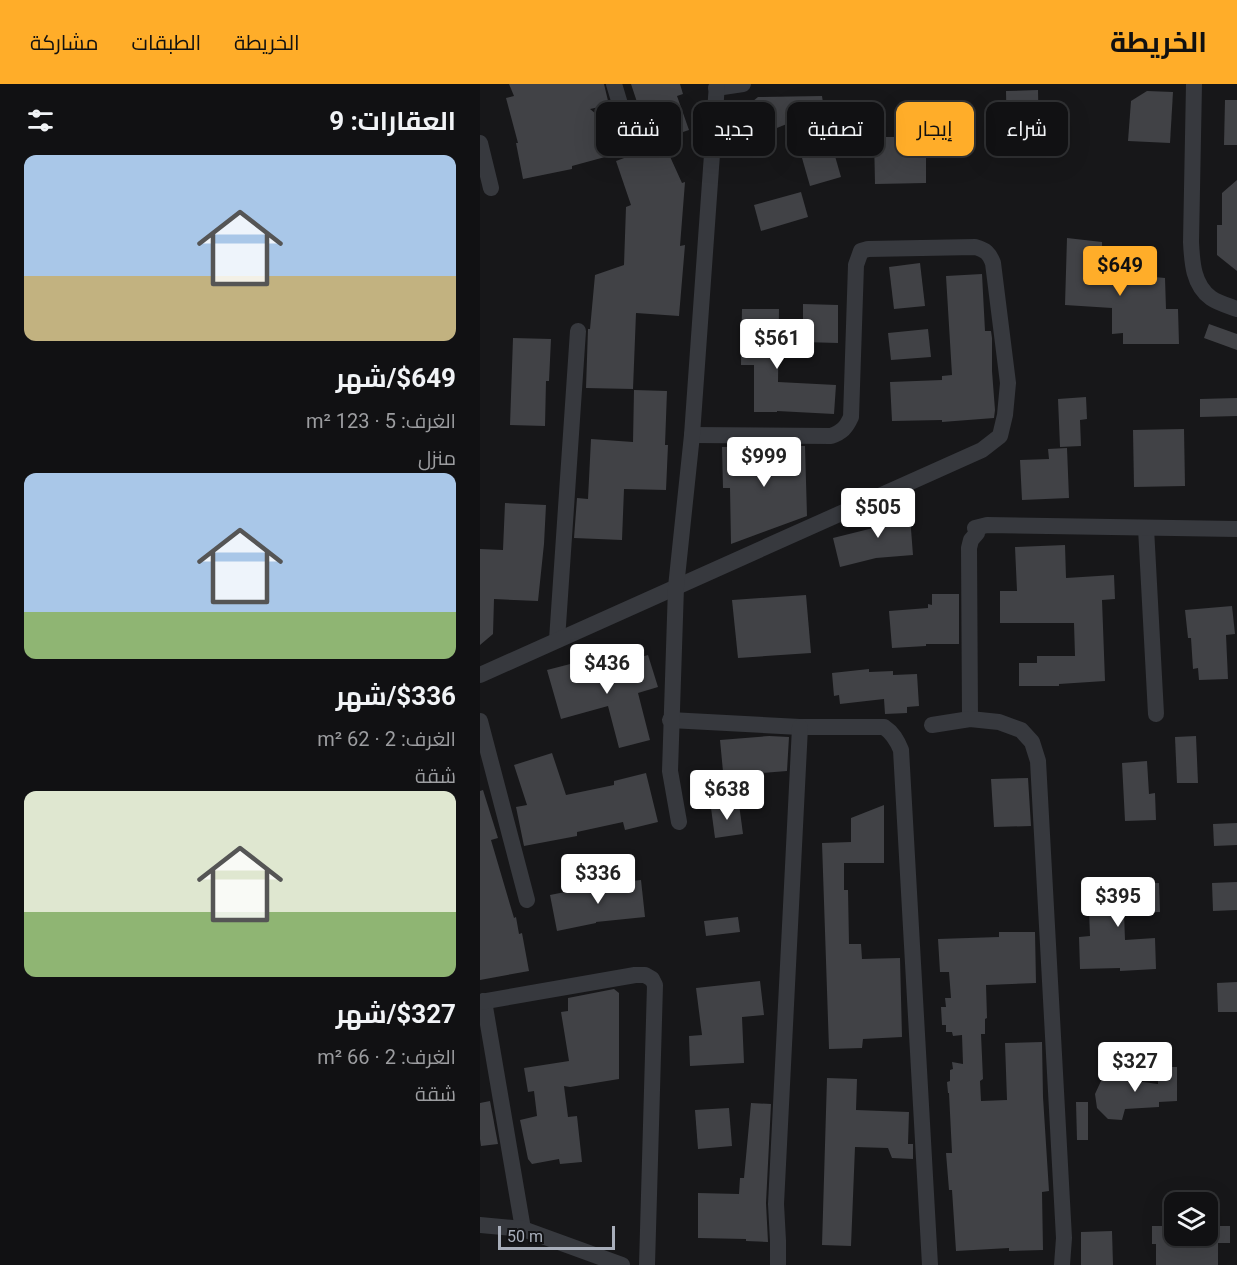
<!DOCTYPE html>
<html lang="ar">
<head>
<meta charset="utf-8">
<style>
  body { margin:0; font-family:Roboto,Cairo,sans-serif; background:#1e1f21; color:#f1f3f6; direction:rtl; height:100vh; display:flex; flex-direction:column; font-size:22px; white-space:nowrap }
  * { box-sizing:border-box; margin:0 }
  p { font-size:20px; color:#9c9da0 }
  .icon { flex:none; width:33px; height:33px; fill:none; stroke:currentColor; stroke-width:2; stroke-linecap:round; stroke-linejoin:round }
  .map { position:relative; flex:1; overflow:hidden; direction:ltr }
  .sheet { display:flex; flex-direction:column; background:#111113; width:480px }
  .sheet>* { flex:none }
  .guide { position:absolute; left:18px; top:18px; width:570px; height:54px; direction:rtl; display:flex; gap:12px }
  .controls { position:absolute; left:684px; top:1108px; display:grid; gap:12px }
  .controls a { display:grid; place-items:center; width:54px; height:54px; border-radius:12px; background:#111113; box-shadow:0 6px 24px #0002,0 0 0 2px #303133; font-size:30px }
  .scale { position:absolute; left:18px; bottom:15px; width:117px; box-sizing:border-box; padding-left:6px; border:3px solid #a8aeba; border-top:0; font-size:16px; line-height:21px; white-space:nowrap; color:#a8aeba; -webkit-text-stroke:4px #121214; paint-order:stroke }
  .price { position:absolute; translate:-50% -51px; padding:0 14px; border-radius:6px; background:#fff; color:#222; font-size:20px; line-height:39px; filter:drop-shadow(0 2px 3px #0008) }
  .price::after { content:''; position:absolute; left:50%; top:36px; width:18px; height:14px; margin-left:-9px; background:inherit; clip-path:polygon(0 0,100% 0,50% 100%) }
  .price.on { background:#ffad29; color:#111 }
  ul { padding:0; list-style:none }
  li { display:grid; align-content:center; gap:12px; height:318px; padding:0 24px }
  li span { display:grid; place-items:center; height:186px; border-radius:12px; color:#555 }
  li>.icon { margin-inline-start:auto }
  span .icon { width:108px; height:108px; fill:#fffc; stroke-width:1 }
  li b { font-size:26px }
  h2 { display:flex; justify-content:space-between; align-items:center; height:72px; padding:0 24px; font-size:26px }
  .chip { padding:0 21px; border-radius:12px; background:#111113; box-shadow:0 6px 24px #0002,0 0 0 2px #303133; font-size:21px; line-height:54px }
  .chip.on { background:#ffad29; color:#111 }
  header { display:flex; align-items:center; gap:36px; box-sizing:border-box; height:84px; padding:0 30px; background:#ffad29; color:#111 }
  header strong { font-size:28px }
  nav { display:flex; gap:33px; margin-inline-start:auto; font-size:21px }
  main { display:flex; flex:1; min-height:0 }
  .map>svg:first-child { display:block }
  .building { fill:#414246 }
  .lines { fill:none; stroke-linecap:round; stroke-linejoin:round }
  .street { stroke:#37393e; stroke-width:16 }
</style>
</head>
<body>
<header>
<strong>الخريطة</strong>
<nav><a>الخريطة</a><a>الطبقات</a><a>مشاركة</a></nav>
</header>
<main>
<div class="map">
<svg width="757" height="1181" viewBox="0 0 757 1181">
  <rect width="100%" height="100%" fill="#171719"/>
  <g class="building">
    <polygon points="29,0 124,0 129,21 110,25 137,47 136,70 92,82 92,85 43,95 36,59 38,59 26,14 34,12"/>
    <polygon points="151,0 200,0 203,10 197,12 209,46 182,55 202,99 205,98 200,162 205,161 199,232 156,229 153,305 106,304 108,245 110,245 115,191 144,181 146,123 151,121 136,77 171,64 159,30 161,30"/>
    <polygon points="558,6 559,59 542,59 538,64 527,64 526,7"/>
    <polygon points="667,7 693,8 690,59 648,57 651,17"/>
    <polygon points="342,12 344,25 257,60 244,44 245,40 278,13"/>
    <polygon points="745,16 757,16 757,61 744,61"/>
    <polygon points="349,51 361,93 330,102 318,60"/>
    <polygon points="394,53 446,53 446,99 395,100"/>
    <polygon points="757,96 757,187 737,171 737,141 742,141 742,109"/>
    <polygon points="321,108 328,133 281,147 274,121"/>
    <polygon points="587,154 622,158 622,188 685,194 686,225 698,225 699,260 643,260 643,249 632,250 632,224 585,221"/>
    <polygon points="440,179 445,222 414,225 409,183"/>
    <polygon points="502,190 505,247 511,247 512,254 512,287 515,326 514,334 462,338 462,336 412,337 410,298 462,296 462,292 472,291 466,192"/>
    <polygon points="323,220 358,221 358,259 323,258"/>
    <polygon points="262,225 299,225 298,298 356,301 354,330 297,327 297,328 274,328 274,281 261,281"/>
    <polygon points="729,240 757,250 757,266 724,254"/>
    <polygon points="448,245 451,273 411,276 408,249"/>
    <polygon points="33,254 71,255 69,297 66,297 65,342 30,341"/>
    <polygon points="154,306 187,307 185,361 188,361 186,406 144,405 142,456 94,454 97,414 108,415 111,355 153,358"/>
    <polygon points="606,313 607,335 600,336 601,362 580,363 578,315"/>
    <polygon points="757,314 757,332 720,333 720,315"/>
    <polygon points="704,345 705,402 654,403 653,346"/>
    <polygon points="279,362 325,362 327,432 251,460 250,404 243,404 242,363"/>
    <polygon points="587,364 589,414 542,416 540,376 569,375 568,365"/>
    <polygon points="25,419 66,421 64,460 58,517 14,515 13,550 0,561 0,465 23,466"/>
    <polygon points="429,419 433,471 396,474 360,483 353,454 401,442 400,429"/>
    <polygon points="585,461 586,494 634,491 635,515 622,516 625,597 579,600 579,602 539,602 539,579 557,579 557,572 595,572 594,539 520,539 520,507 537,507 535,463"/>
    <polygon points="452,510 479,510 479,560 446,560 446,562 412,564 409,527 448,524 448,520 452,521"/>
    <polygon points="326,511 331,569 258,574 252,516"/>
    <polygon points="752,522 755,550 746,551 748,595 719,596 718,584 713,585 711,554 708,554 705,526"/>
    <polygon points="168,571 178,603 158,609 170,656 139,664 128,622 81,635 67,586 98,578 102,590"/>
    <polygon points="389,585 389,588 413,587 413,591 437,590 439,622 427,623 427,629 405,630 404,615 360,620 359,611 354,612 352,589"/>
    <polygon points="289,652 309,653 307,687 282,689 283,695 244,698 240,656"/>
    <polygon points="716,652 718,699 697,699 695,653"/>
    <polygon points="72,669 86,711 134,701 134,697 166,689 178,738 145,746 143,738 97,748 97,752 44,762 36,723 47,721 34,681"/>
    <polygon points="667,677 669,710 675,709 676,736 645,737 642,679"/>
    <polygon points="548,694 551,742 514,743 511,695"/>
    <polygon points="3,706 18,754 11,756 34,834 36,833 39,850 42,849 49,887 0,896 0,707"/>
    <polygon points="259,720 263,750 235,754 231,724"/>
    <polygon points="404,721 404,779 364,779 364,806 368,806 369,860 381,860 382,875 420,874 422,953 383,955 382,964 349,965 342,759 371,758 371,734"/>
    <polygon points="757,739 757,761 734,762 733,740"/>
    <polygon points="161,796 165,833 116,838 116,839 77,847 70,811 125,800"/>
    <polygon points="757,798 757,826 733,827 732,799"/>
    <polygon points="679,799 680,828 644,829 645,856 675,854 676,885 640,887 640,884 600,885 599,853 610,852 608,802"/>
    <polygon points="258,833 260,848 226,852 224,837"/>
    <polygon points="519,848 555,848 556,899 506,901 507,934 505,935 505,950 501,950 503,995 500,997 501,1017 527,1016 525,959 562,958 563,1013 569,1107 562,1108 563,1166 529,1167 529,1164 476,1167 472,1106 469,1106 466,1069 472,1069 469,1009 468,1009 467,998 470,997 470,986 473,985 472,978 483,980 482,951 473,952 472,948 466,948 466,941 462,941 461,923 466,923 465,914 471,914 469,888 460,888 458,855 519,853"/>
    <polygon points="280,897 284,931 262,933 264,979 210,982 209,952 222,951 216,904"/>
    <polygon points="757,898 757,928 738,928 737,899"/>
    <polygon points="134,905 139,909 139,995 90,1003 84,1002 88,1033 97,1032 102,1078 80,1080 79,1075 52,1080 48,1075 40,1036 57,1032 54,1007 48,1008 44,984 89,977 81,928 88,927 88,914"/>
    <polygon points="678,983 697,983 697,1017 679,1018 679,1023 645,1025 642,1036 628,1035 617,1024 615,1010 621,997 634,990 648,992 656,997 678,1000"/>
    <polygon points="347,994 377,995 376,1026 429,1028 428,1060 433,1060 433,1075 412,1074 408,1064 375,1063 371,1162 342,1161"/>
    <polygon points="10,1017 18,1060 1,1062 0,1055 0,1019"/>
    <polygon points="596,1018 608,1018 608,1056 597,1056"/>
    <polygon points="271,1019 291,1020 286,1119 288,1158 266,1157 266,1155 218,1154 218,1109 259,1110 260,1094 264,1094"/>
    <polygon points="249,1024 252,1062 218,1065 215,1026"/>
    <polygon points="672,1142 694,1142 694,1152 728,1152 728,1142 750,1142 750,1159 738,1159 738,1181 676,1181 676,1160 672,1160"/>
    <polygon points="632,1147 633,1181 601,1181 601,1148"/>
  </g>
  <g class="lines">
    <g class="street">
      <polyline points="134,0 149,50"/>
      <path d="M714,0L711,158C712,178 713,201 731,214C738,219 749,222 757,225"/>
      <polyline points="236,4 263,0"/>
      <polyline points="0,59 11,104"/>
      <polyline points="666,444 676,630"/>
      <polyline points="77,556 98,247"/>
      <path d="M0,591L502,366L520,352L525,331L528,299L513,179C509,169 506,166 495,163L388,165L381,167L376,181L371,333C366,344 362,348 351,352L212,351"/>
      <polyline points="490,635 489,464 491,456 497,449 495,444 507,441 757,445"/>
      <path d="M190,636L320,643H404C413,649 417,656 421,666L450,1181"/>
      <polyline points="0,637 47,816"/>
      <polyline points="452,641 490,635 519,638 541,646 552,658 558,677 584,1154 582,1181"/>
      <polyline points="199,738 190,687 196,503 212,351 237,0"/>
      <polyline points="4,917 43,1145"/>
      <polyline points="0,918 155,891 165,891 172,895 175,901 167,1181"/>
      <polyline points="0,1141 43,1145 142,1181"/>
      <polyline points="298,1181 298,1157 296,1120 320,643"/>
    </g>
  </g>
</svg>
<div class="controls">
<a><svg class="icon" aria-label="layers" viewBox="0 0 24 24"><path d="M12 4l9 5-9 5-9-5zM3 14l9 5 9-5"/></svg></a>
</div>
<div class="scale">50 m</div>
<b class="price on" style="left:640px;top:213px">$649</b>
<b class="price" style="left:297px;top:286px">$561</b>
<b class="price" style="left:284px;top:404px">$999</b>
<b class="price" style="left:398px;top:455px">$505</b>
<b class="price" style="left:127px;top:611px">$436</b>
<b class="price" style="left:247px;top:737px">$638</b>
<b class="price" style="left:118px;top:821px">$336</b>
<b class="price" style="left:638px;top:844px">$395</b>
<b class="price" style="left:655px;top:1009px">$327</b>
<div class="guide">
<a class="chip">شراء</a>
<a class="chip on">إيجار</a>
<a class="chip">تصفية</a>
<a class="chip">جديد</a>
<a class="chip">شقة</a>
</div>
</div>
<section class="sheet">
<h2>العقارات: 9<svg class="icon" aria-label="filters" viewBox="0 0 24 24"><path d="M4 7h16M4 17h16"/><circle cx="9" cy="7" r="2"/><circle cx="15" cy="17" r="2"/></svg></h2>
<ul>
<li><span style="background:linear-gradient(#a9c7e8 65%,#c2b280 0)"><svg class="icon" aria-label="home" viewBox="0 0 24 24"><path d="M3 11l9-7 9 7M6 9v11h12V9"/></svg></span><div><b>$649/شهر</b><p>الغرف: 5 · 123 m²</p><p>منزل</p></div></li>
<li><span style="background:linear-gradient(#a9c7e8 75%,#8fb573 0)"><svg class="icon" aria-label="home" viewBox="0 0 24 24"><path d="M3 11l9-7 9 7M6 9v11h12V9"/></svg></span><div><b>$336/شهر</b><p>الغرف: 2 · 62 m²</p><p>شقة</p></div></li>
<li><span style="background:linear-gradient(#dfe7d0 65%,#8fb573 0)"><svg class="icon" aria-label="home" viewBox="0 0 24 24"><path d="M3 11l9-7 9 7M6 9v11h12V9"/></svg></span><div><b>$327/شهر</b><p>الغرف: 2 · 66 m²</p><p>شقة</p></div></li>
</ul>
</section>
</main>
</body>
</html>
